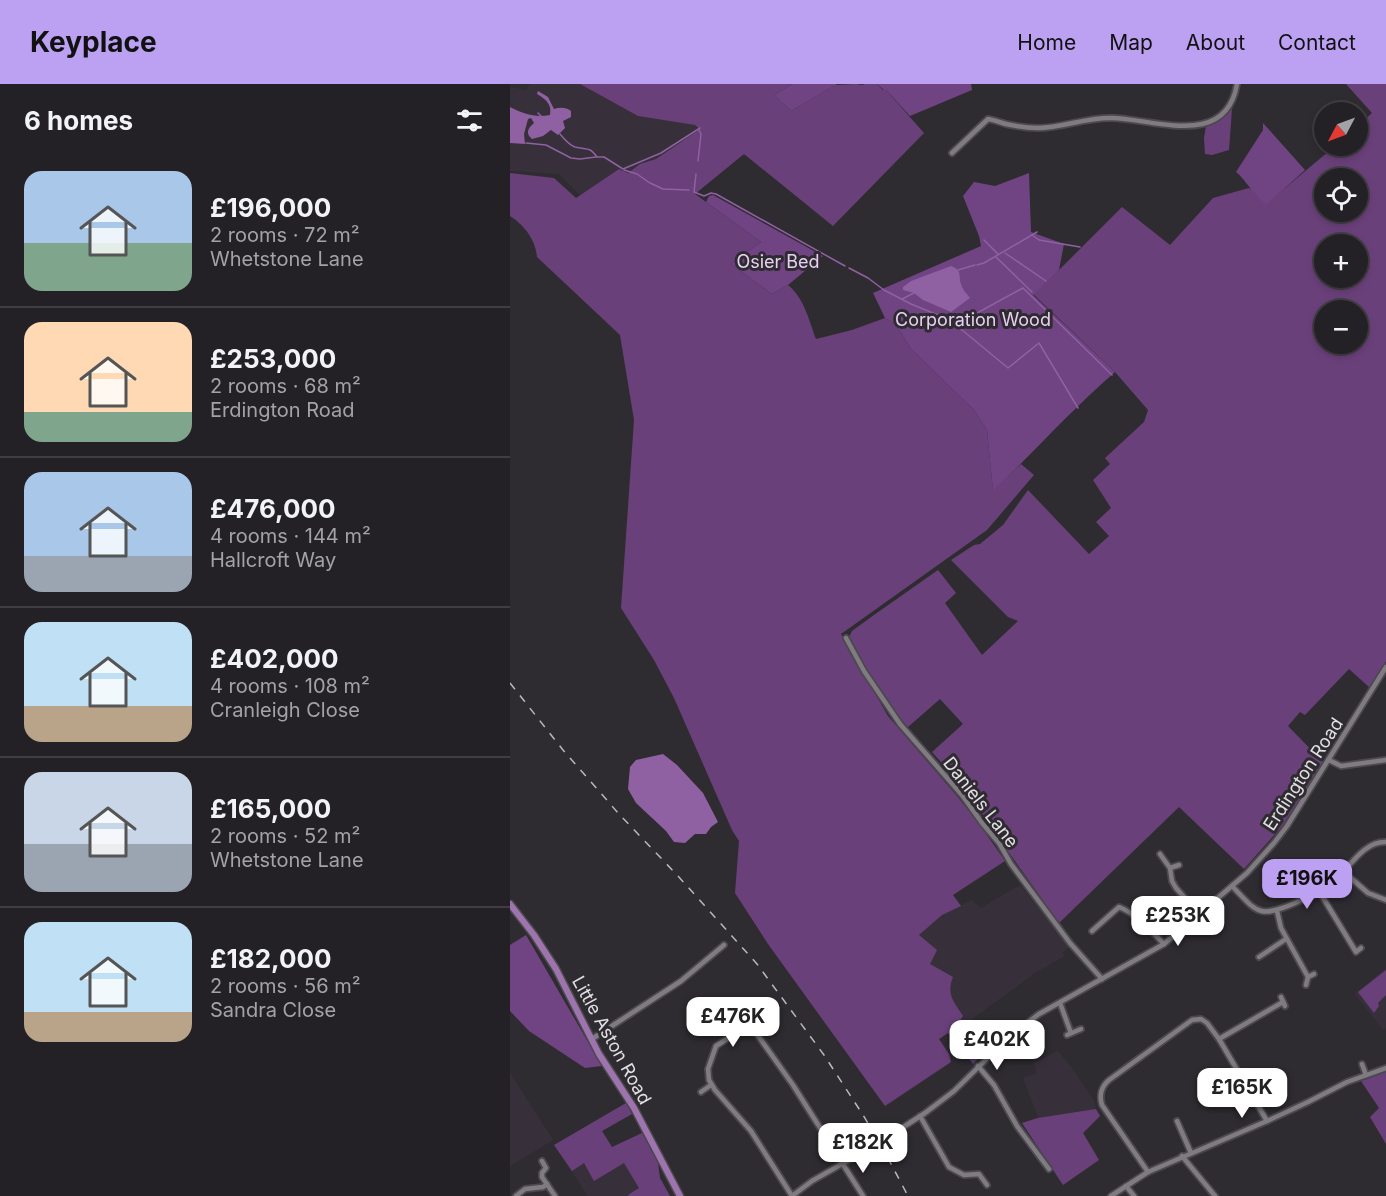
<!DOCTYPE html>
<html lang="en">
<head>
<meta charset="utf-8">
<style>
  body { margin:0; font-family:Inter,sans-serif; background:#2b292d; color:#f1f3f6; height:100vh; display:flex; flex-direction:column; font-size:22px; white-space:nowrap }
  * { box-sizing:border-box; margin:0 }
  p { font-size:20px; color:#a3a3a7 }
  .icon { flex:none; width:33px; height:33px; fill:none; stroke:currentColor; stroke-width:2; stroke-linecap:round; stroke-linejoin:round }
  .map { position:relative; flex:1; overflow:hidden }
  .side { display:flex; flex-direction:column; background:#232125; width:510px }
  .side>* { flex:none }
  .needle { width:39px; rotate:229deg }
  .controls { position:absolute; left:804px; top:18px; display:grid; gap:12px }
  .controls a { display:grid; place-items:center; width:54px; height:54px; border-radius:50%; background:#232125; box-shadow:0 3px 9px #0003,0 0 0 2px #403e42; font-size:30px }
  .price { position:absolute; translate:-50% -51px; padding:0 14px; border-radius:12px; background:#fff; color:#222; font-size:20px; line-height:39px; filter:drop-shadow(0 2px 3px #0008) }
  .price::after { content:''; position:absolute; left:50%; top:36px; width:18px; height:14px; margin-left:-9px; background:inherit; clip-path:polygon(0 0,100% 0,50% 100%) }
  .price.active { background:#bca0f2; color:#111 }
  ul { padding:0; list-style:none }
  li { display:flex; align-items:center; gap:18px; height:150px; padding:0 24px }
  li+li { border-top:2px solid #403e42 }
  li span { display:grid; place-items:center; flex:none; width:168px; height:120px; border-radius:18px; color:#555 }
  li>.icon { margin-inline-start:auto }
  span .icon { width:72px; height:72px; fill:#fffc; stroke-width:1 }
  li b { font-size:26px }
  h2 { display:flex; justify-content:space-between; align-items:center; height:72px; padding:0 24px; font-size:26px }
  header { display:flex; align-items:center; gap:36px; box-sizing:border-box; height:84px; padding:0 30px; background:#bca0f2; color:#111 }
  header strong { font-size:28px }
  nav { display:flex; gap:33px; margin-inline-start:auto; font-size:21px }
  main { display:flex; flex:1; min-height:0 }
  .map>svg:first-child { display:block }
  .built { fill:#37303b }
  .green { fill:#6a407a; fill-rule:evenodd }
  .forest { fill:#704382 }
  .water { fill:#8f61a2 }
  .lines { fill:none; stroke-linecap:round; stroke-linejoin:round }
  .stream { stroke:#8f61a2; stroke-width:1.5 }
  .minor-casing { stroke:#4c494e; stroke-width:8 }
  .major-casing { stroke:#4c494e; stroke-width:9 }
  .minor { stroke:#7f7b81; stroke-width:4.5 }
  .major { stroke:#9e74ae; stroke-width:6 }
  .rail { stroke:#bab8bc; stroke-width:1.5; stroke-dasharray:8 8; stroke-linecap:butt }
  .minor-bridge-casing { stroke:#4c494e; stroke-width:8; stroke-linecap:butt }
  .minor-bridge { stroke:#7f7b81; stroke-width:4.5 }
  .labels { text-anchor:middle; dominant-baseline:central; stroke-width:6; stroke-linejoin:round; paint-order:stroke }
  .park-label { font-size:18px; fill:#e8cff3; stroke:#2f2c31 }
  .street-label { font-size:18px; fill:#e2e0e3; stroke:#2f2c31 }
</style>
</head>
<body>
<header>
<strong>Keyplace</strong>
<nav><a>Home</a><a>Map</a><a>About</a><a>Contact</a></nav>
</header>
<main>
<section class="side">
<h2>6 homes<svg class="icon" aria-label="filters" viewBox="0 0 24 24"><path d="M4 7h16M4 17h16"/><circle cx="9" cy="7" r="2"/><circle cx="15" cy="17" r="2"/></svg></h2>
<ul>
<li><span style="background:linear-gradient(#a9c7e8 60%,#7fa58c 0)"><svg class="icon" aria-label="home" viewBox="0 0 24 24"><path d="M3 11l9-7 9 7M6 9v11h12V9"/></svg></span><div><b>£196,000</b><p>2 rooms · 72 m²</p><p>Whetstone Lane</p></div></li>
<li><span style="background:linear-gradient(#ffd9b3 75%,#7fa58c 0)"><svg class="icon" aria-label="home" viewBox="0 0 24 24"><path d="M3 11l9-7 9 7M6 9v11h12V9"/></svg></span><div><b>£253,000</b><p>2 rooms · 68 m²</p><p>Erdington Road</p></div></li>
<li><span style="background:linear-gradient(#a9c7e8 70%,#9aa5b1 0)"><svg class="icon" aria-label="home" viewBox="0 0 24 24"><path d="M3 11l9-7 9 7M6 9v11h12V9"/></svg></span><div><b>£476,000</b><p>4 rooms · 144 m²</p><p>Hallcroft Way</p></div></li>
<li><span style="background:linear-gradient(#bfe0f5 70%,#b9a48a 0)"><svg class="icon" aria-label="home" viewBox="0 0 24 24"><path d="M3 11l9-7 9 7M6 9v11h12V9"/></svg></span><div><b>£402,000</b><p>4 rooms · 108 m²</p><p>Cranleigh Close</p></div></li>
<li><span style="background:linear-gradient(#c9d6e8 60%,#9aa5b1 0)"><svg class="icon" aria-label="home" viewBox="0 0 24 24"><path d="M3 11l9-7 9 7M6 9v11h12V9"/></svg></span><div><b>£165,000</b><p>2 rooms · 52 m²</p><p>Whetstone Lane</p></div></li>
<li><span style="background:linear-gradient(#bfe0f5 75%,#b9a48a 0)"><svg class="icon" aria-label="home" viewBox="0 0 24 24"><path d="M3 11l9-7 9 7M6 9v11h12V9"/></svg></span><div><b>£182,000</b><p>2 rooms · 56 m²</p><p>Sandra Close</p></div></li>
</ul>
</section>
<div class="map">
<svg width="876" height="1112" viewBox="0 0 876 1112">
  <rect width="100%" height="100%" fill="#2f2c31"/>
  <g class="built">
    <polygon points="20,0 70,0 128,32 185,41 190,44 146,75 130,80 118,89 109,85 70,111 49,90 0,87 0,3 16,6"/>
    <polygon points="510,801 558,861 558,864 552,869 555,872 525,889 458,938 480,964 463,980 438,949 429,955 439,970 441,978 375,1022 258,860 225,809 398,860 432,831 462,816 471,824"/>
    <polygon points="876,884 876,944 873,946 845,910"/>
    <polygon points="548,967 562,984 584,1017 586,1025 590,1032 573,1049 589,1076 553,1101 512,1039 528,1033 513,994 527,989 524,979"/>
    <polygon points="0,989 43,1056 0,1082"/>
    <polygon points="116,1019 122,1030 92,1047 102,1063 132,1049 148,1079 150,1094 160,1112 78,1112 44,1061"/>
  </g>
  <g class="green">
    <path d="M70,0H282L264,11L281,27L325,1L346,0L352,1L355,0H367L373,6H376L414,49L323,142L234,70L185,110L251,158L221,180L262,210L278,201C294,214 299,236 306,255L342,246L375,234L382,238L390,247L401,265L464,326L477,346L483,406L511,380L524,391L477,446L331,550L378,632L447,712L470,741L495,777L443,811L451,822L432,831L409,851L427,866L420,880L443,893C436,910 444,918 453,932C441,945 461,963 469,974L463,980L438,949L429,955L439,970L441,978L375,1022L258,860L225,809L229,757L222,746L164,614L144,576L111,524L124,336L110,251L27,173C26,156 14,141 0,132V89L44,94L66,114L109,85L118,89L130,80L146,75L190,45L185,41L128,32Z"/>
    <path d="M836,0H876V577L860,604L839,585L795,631L790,628L778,642L813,678L773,741L734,785L669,723L549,839L490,756L457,707L422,668L453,640L430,615L398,643C378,621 347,582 339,553L342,547L364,531L428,486L446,509L435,519L472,571L508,537L498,533L441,476L464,461L470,460L493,441L518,406L579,470L599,452L586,438L601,424L583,396L600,380L595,374L634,338L638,326L605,288L523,210L549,186L612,123L660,161L703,114L739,104L743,106L756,120L825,62H848V42L862,29ZM814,94H848V128H814ZM814,160H848V194H814ZM814,226H848V260H814Z"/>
    <polygon points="722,25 719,66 702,71 695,70 694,54 696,42 712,34"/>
    <polygon points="876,886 876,911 868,919 869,922 864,929 848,908"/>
    <polygon points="876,988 876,1060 860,1033 869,1024 851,997"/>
    <polygon points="116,1019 122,1030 92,1047 102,1063 132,1049 148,1079 150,1094 160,1112 119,1112 118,1111 129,1104 114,1079 84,1097 74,1079 62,1087 44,1061"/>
    <polygon points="586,1025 590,1032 573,1049 589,1076 553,1101 512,1039 528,1034"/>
  </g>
  <g class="forest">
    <polygon points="282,0 327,0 281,27 264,11"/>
    <polygon points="367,0 461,0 462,6 400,32 376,6 374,6"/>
    <path d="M753,39L795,86L756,121C750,114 742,107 737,100C733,95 731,92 726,88L753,46Z"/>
    <path d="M519,89L521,148L554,160L549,186L523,211L605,288C562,325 524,368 483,407L477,346L464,326L401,265L390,247L382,238L375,234L363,209L471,162L469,152L453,112L464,98L485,102Z"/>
    <polygon points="203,111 313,172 278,201 262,210 221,180 251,158 196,118 199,112"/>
    <polygon points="16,851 92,982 75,984 19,947 0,927 0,861"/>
  </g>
  <g class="water">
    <path d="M28,7L38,13L44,25C50,23 56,23 61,27V33L53,37L55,44L48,51L41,46L33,52L22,55C15,49 18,44 24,39L21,34L18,35L14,50L15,60L0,59V23C14,30 25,34 40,31C42,19 35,15 27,10Z"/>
    <path d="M441,182C453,187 448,191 451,200C452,205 457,210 460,214L441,228L413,216L404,209L393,206V203L401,197Z"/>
    <polygon points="153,670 167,681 193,709 208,738 201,743 196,750 185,750 175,759 164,758 156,747 126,719 118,705 120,683 126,676"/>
  </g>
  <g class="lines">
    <g class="stream">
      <polyline points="28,29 32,33"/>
      <path d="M50,50C54,55 59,61 65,63C77,66 79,62 87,73H94L113,85L151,69L190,44"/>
      <polyline points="16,59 36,61 61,74 70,75 86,73"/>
      <polyline points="188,77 191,50 189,46"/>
      <polyline points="114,86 127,90 140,99 153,105 179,106"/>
      <polyline points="186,90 184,108 194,112 201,109 206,110 335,182"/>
      <polyline points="522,151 529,156 570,163"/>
      <polyline points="474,156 488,170"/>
      <polyline points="495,169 536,197"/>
      <polyline points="486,173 522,208"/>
      <polyline points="467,181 474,179 527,148"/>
      <polyline points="339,184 358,194 374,206 401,220 440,236 498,284 529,259 568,324"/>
      <polyline points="448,186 465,181"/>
      <polyline points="392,215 404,209"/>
      <polyline points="447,240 513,204 602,291"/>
    </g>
    <g class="minor-casing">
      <g id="minor">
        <path d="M442,69L478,35C485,36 489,38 496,40C505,42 518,44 528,44C552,44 577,33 602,34C645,35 716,65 727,0"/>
        <polyline points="336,554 354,587 390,640 452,711 472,739 489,759 501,780 560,859 592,895"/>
        <polyline points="819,676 831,682 876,676"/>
        <polyline points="650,770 660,784 662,797 666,804 689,830"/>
        <polyline points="660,784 669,781"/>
        <polyline points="834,788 858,809 876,816"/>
        <path d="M722,802C747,828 748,835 785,819C796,814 809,810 818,803C837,789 851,757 876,758"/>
        <polyline points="809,807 846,868 851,864"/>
        <polyline points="767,827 771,844 798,893"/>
        <path d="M582,847L609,823C627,830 641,847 654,860"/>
        <polyline points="749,873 776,855"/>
        <polyline points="796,901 798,893 804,890"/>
        <polyline points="771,913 775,922"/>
        <polyline points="550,919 561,949"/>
        <polyline points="557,951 571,945"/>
        <polyline points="82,955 171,897 214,861"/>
        <polyline points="709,955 773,918"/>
        <polyline points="852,980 856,991"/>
        <polyline points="468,982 484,1001 507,1042 539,1085"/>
        <polyline points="191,1008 201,1001"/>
        <polyline points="410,1032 439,1083 454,1091 469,1090 477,1101"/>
        <polyline points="667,1037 681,1069"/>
        <polyline points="375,1055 415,1029 444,1007 499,953 529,930 654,860 737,789 764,759 777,742 876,583"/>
        <polyline points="672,1072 705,1112"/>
        <polyline points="32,1077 36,1084 32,1089 32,1093 45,1112"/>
        <path d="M638,1088L592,1021C589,1011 592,1002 599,996L682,936L691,935L697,939L709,955L757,1037"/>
        <polyline points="616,1102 624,1112"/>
        <polyline points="6,1112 15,1105 33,1103 37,1100"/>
        <polyline points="282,1112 241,1047 205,1006 199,996 198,985 206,962 234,944 237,943 244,946 283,1001 353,1112"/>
        <polyline points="282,1112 302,1097 358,1065"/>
        <polyline points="601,1112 638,1088 757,1037 798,1018 837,998 876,984"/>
      </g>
    </g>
    <g class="major-casing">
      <polyline id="major" points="0,820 24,851 46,885 89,970 124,1024 170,1112"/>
    </g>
    <use href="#minor" class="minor"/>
    <use href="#major" class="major"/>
    <polyline class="rail" points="0,599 53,666 109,730 168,792 247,880 314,971 353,1031 370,1059 398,1112"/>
    <g class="minor-bridge-casing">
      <polyline id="minor-bridge" points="358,1065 375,1055"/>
    </g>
    <use href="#minor-bridge" class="minor-bridge"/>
  </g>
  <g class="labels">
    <g class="park-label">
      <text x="268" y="177">Osier Bed</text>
      <text x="463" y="235">Corporation Wood</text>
    </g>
    <g class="street-label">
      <text transform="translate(793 690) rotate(-57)">Erdington Road</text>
      <text transform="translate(471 718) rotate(52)">Daniels Lane</text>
      <text transform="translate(102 956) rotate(61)">Little Aston Road</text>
    </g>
  </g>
</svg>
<div class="controls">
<a><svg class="needle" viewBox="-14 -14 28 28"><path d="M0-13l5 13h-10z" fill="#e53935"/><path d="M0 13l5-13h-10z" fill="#a3a3a7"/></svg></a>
<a><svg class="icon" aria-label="locate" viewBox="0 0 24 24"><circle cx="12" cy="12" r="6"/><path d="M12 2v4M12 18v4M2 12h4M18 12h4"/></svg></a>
<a>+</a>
<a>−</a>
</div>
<b class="price active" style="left:797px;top:826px">£196K</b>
<b class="price" style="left:668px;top:863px">£253K</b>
<b class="price" style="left:223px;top:964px">£476K</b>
<b class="price" style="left:487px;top:987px">£402K</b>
<b class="price" style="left:732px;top:1035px">£165K</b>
<b class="price" style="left:353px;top:1090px">£182K</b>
</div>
</main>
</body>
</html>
